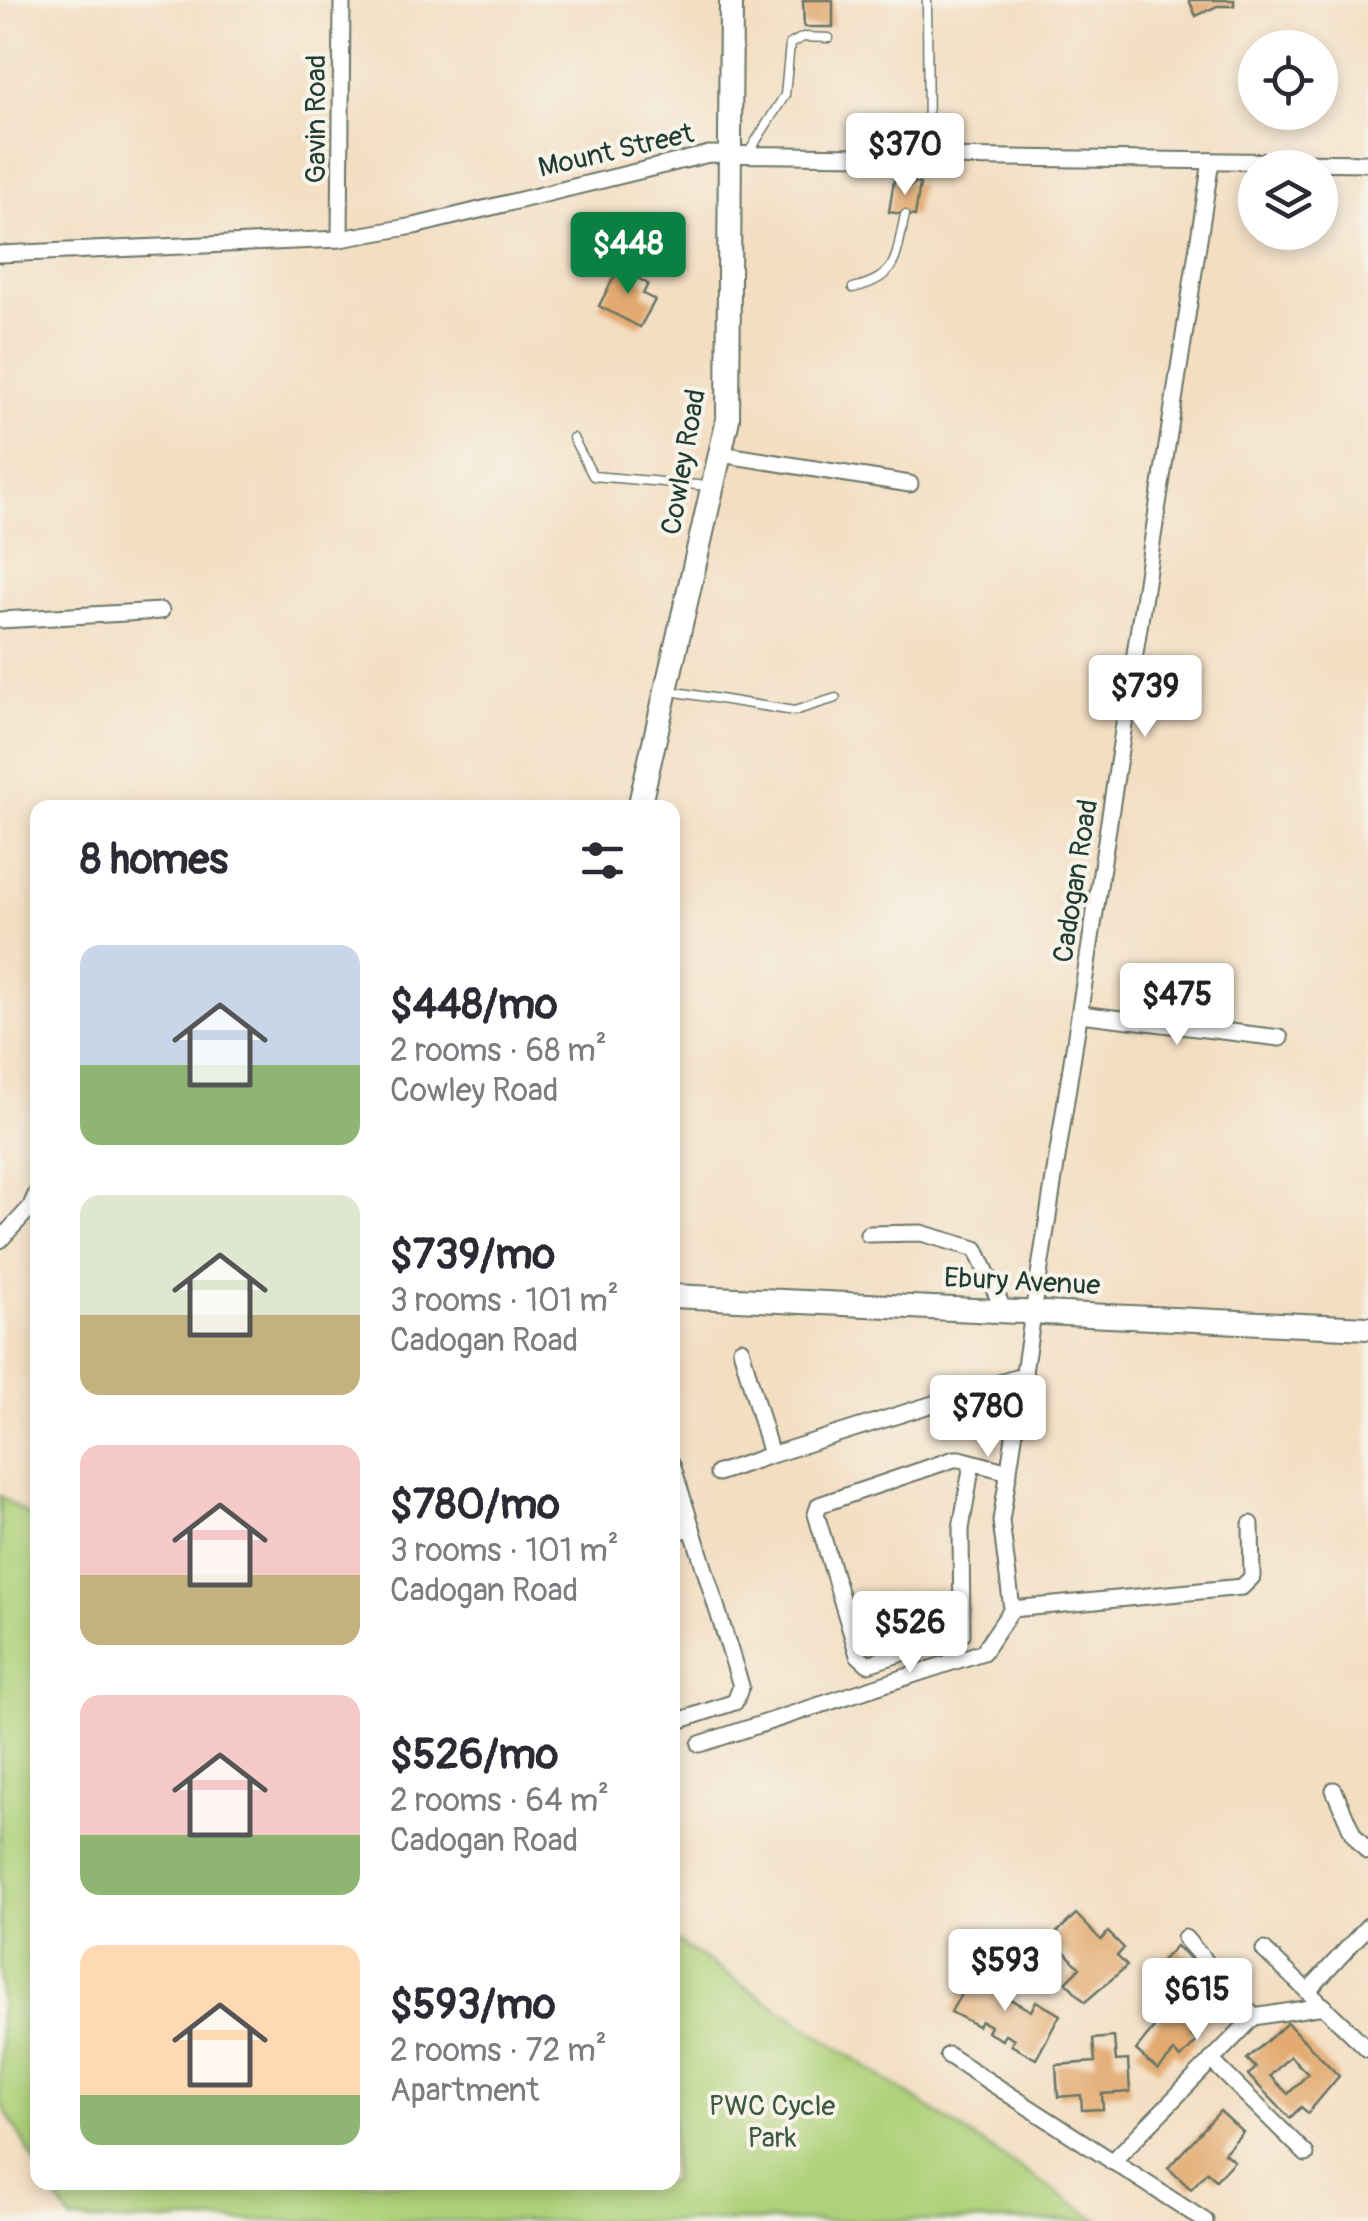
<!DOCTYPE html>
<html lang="en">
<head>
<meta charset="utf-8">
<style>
  body { margin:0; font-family:Pangolin,sans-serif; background:#f7f7f7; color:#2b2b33; height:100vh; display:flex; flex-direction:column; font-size:38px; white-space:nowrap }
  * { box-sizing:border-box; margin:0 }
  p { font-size:32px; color:#7c7c81 }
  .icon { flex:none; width:55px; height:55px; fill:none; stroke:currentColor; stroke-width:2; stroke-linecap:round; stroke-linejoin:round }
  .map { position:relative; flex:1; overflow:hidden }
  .drawer { position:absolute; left:30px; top:800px; width:650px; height:1390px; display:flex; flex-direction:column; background:#fff; border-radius:20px; box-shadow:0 5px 15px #0003 }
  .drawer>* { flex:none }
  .fabs { position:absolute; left:1238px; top:30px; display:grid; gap:20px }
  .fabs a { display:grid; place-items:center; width:100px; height:100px; border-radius:50%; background:#fff; box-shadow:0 5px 15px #0003; font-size:50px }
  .price { position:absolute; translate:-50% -85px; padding:0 22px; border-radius:10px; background:#fff; color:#222; font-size:32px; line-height:65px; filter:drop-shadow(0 2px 5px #0008) }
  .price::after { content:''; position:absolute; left:50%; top:60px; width:30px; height:22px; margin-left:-15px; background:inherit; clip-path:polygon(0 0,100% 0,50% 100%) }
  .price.selected { background:#0b8043; color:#fff }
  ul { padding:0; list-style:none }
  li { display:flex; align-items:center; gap:30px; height:250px; padding:0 50px }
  li span { display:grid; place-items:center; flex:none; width:280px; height:200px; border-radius:20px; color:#555 }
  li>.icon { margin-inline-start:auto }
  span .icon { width:120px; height:120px; fill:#fffc; stroke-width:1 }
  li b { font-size:42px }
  h2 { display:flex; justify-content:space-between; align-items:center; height:120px; padding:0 50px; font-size:42px }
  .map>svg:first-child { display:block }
  .green { fill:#aed179; stroke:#668756; stroke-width:2.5 }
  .building { fill:#e3ab71; fill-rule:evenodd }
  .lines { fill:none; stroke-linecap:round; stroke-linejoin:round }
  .lane-casing { stroke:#697566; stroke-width:11 }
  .street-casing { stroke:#697566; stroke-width:19 }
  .secondary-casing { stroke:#697566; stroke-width:26 }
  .lane { stroke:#fff; stroke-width:8 }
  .street { stroke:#fff; stroke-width:15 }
  .secondary { stroke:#fff; stroke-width:22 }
  .labels { text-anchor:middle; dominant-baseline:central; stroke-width:8; stroke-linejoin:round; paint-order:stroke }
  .street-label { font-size:28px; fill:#1f3d34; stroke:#f7f3e8 }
  .park-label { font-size:28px; fill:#3c5b42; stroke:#f7f3e8 }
</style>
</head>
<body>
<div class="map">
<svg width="1368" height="2221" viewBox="0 0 1368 2221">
  <rect width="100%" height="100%" fill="#f7f3e8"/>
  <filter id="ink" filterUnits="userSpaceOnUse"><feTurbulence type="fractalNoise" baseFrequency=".01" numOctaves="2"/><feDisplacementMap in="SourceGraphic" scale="20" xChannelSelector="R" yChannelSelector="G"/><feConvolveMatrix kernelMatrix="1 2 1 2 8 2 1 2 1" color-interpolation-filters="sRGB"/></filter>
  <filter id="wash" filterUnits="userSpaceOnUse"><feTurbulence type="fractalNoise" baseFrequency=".0048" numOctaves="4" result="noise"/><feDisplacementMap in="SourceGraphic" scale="40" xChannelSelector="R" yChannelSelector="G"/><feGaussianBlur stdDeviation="2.25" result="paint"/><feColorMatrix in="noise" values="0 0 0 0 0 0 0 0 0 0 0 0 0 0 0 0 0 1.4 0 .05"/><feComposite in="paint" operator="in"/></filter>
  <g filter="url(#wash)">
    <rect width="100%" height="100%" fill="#f3dec2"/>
    <g class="green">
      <polygon points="0,1496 37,1521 37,2165 0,2102"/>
      <polygon points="673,1939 1100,2221 71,2221 48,2183 672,2182"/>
    </g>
    <g id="blocks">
      <g class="building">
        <polygon points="803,0 833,0 833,27 804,27"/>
        <polygon points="1189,0 1234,0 1234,6 1217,6 1196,16"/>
        <polygon points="894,180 920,184 915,216 889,212"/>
        <polygon points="621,263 637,271 634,276 648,284 643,294 655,300 640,327 599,306"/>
        <polygon points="1076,1914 1101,1940 1108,1932 1124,1948 1117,1956 1127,1966 1085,2002 1066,1982 1080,1968 1051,1938"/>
        <polygon points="1176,1946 1198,1965 1165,2001 1143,1981"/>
        <polygon points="975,1968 1000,1981 994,1990 1031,2011 1036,2001 1060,2015 1036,2059 1011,2045 1014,2039 1011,2037 1005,2034 1002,2040 987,2032 990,2026 981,2021 978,2026 951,2012"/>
        <polygon points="1187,1996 1209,2015 1191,2035 1197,2041 1181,2058 1174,2052 1158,2070 1136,2050 1169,2009 1172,2012"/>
        <path d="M1287,2023L1339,2076L1308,2113L1301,2107L1290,2118L1248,2075L1256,2068L1247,2059ZM1290,2056L1308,2074L1288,2094L1270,2076Z"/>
        <polygon points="1114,2037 1116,2061 1128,2060 1130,2092 1102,2094 1103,2109 1082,2110 1081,2095 1058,2097 1056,2065 1095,2062 1093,2039"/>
        <polygon points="1220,2111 1243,2132 1224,2153 1234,2161 1216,2180 1207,2172 1191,2189 1168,2168"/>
      </g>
    </g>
  </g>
  <g filter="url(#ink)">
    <use href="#blocks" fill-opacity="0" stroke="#697566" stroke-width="2.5"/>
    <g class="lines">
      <g class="lane-casing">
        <g id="lane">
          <polyline points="927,0 928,155"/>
          <polyline points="749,152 785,95 790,44 803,37 829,38"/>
          <polyline points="910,182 913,156"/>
          <path d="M853,288C900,277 895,257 905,215"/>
          <polyline points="573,438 593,476 709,486"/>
          <polyline points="670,691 794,711 836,698"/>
        </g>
      </g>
      <g class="street-casing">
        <g id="street">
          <polyline points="340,239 342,0"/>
          <polyline points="0,254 340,239 414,226 709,154 1368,163"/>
          <polyline points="721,454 910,484"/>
          <polyline points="0,620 161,611"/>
          <polyline points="1080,1014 1280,1038"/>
          <polyline points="868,1234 921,1233 976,1249 1004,1311"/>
          <polyline points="0,1240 30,1208 38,1190"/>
          <polyline points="741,1349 771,1455 1025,1375"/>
          <polyline points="972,1463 961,1529 962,1634 868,1664 858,1655 816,1514 819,1505 954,1459 960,1459 1009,1472"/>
          <polyline points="672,1464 741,1686 735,1702 672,1723"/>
          <polyline points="718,1473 771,1455"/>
          <polyline points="672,1533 692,1528"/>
          <polyline points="1012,1609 1001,1521 1211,161"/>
          <polyline points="1012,1609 1242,1587 1252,1577 1251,1524"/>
          <polyline points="700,1744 983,1652 1012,1609"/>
          <polyline points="1334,1790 1353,1834 1368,1852"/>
          <polyline points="1185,1938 1254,2017"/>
          <polyline points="1264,1950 1368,2049"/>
          <polyline points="1308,1991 1368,1926"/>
          <polyline points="948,2055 1205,2221"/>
          <polyline points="1211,2060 1306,2154"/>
          <polyline points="1112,2162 1254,2017 1324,2006"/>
        </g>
      </g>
      <g class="secondary-casing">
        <g id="secondary">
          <polyline points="639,808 728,419 731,0"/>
          <polyline points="672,1296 1368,1328"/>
        </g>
      </g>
      <use href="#lane" class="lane"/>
      <use href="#street" class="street"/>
      <use href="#secondary" class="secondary"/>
    </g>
  </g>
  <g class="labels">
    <g class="street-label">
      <text transform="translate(316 119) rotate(-90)">Gavin Road</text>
      <text transform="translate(616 151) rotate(-13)">Mount Street</text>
      <text transform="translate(684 462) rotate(-80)">Cowley Road</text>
      <text transform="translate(1076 881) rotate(-81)">Cadogan Road</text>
      <text transform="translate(1022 1282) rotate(3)">Ebury Avenue</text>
    </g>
    <g class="park-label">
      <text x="772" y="2106">PWC Cycle<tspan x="772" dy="32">Park</tspan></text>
    </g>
  </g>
</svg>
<div class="fabs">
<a><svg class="icon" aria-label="locate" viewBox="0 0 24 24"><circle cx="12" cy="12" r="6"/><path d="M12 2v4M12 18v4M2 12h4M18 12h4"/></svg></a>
<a><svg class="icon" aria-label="layers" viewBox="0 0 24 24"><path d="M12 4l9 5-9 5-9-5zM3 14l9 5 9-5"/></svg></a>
</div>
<b class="price" style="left:905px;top:198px">$370</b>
<b class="price selected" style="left:628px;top:297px">$448</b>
<b class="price" style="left:1145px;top:740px">$739</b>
<b class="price" style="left:1177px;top:1048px">$475</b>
<b class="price" style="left:988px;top:1460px">$780</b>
<b class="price" style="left:910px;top:1676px">$526</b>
<b class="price" style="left:1005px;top:2014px">$593</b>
<b class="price" style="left:1197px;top:2043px">$615</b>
<section class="drawer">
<h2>8 homes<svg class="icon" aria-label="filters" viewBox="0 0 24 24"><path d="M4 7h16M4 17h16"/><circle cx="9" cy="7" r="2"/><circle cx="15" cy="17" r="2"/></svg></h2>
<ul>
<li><span style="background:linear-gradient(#c9d6e8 60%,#8fb573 0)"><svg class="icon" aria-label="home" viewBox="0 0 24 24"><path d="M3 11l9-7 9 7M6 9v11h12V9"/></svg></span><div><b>$448/mo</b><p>2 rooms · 68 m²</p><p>Cowley Road</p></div></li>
<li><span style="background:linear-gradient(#dfe7d0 60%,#c2b280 0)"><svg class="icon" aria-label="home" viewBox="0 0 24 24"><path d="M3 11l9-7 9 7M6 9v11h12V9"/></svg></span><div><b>$739/mo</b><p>3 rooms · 101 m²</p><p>Cadogan Road</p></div></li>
<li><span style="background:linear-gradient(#f6c9c9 65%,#c2b280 0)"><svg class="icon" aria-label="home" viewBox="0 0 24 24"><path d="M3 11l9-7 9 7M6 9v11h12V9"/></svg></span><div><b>$780/mo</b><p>3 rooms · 101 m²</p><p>Cadogan Road</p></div></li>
<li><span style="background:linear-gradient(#f6c9c9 70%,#8fb573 0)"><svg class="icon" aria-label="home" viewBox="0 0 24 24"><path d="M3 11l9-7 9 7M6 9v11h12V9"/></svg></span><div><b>$526/mo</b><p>2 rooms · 64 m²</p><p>Cadogan Road</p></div></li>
<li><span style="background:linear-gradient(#ffd9b3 75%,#8fb573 0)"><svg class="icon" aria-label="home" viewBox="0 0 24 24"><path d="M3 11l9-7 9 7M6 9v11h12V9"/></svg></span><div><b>$593/mo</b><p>2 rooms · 72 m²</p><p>Apartment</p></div></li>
</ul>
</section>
</div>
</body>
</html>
